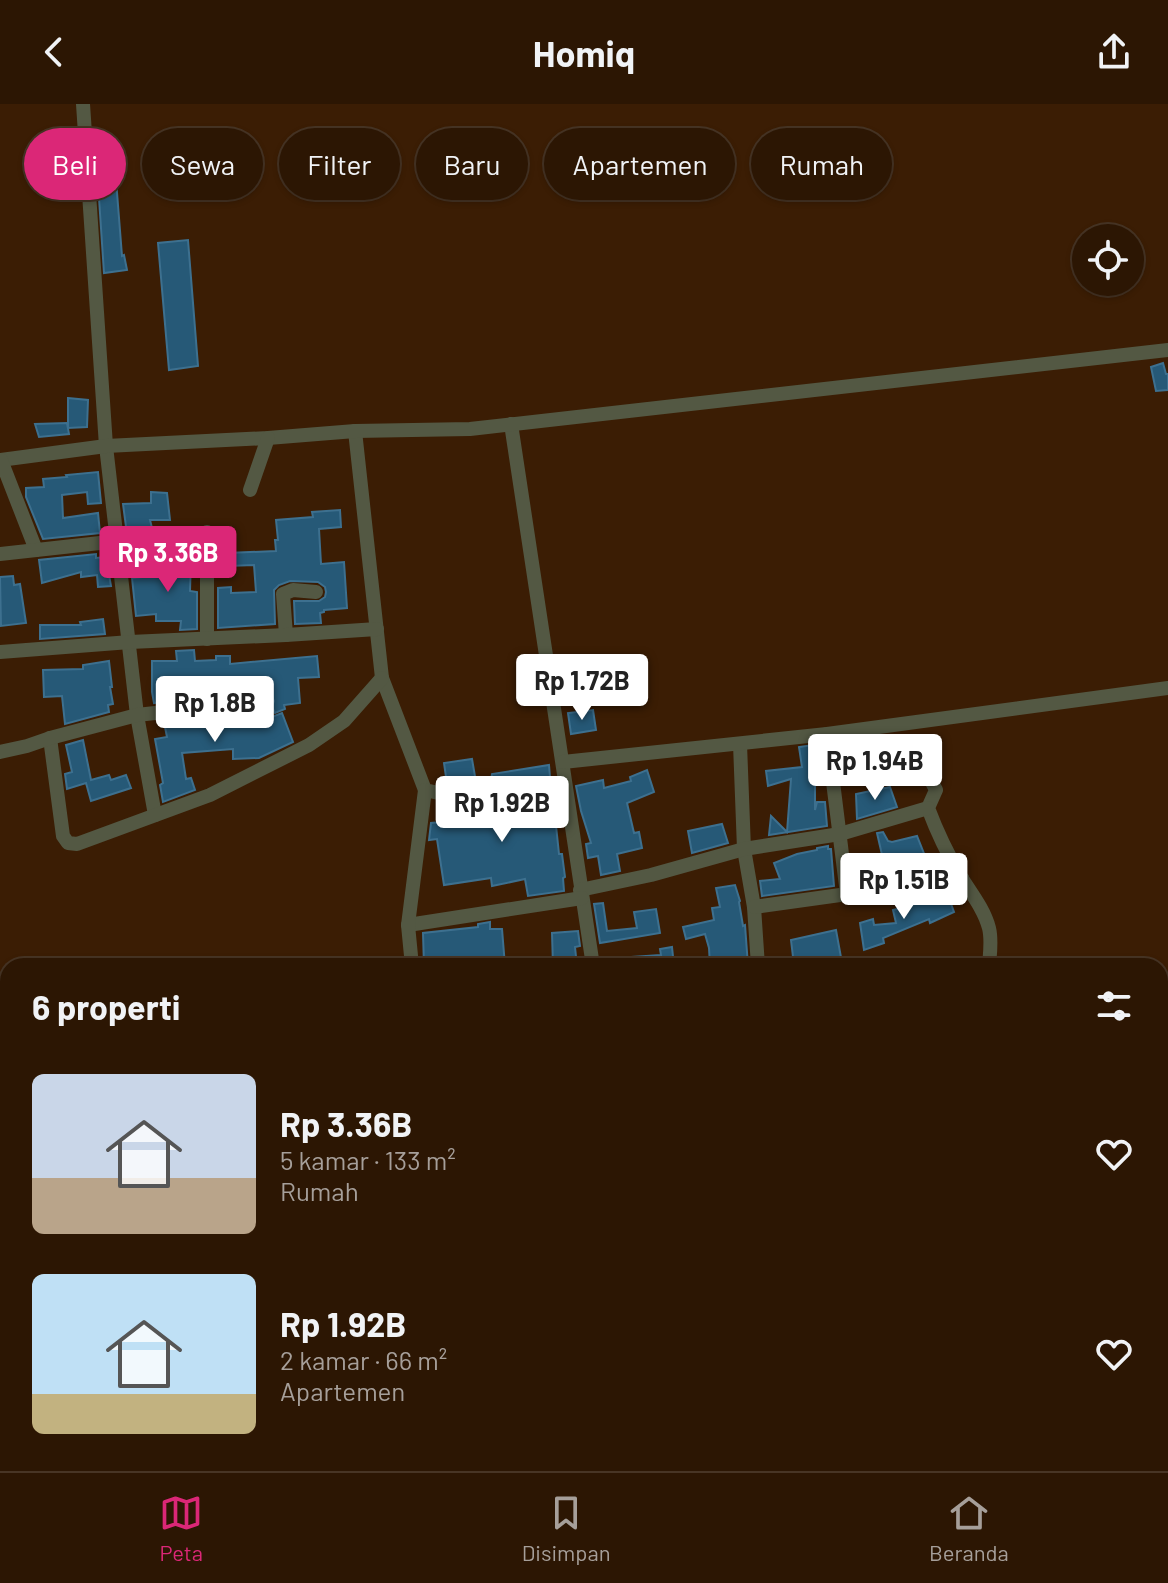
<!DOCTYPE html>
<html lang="id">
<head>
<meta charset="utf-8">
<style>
  body { margin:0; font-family:Barlow,sans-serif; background:#382312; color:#f1f3f6; height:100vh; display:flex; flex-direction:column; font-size:30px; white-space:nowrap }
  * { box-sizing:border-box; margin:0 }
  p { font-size:26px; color:#a69f9a }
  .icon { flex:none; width:44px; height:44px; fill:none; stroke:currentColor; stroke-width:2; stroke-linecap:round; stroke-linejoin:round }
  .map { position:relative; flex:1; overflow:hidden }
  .sheet { position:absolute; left:0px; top:854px; width:1168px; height:514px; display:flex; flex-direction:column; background:#2c1603; border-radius:24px 24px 0 0; box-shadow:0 2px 6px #0004,0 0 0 2px #483525 }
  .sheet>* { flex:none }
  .banner { position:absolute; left:24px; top:24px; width:1120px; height:72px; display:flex; gap:16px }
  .controls { position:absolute; left:1072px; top:120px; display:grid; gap:16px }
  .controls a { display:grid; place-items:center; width:72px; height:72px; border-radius:50%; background:#2c1603; box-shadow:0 2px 6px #0004,0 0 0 2px #483525; font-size:40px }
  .price { position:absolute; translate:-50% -68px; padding:0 18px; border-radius:8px; background:#fff; color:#222; font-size:26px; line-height:52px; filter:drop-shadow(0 2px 4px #0008) }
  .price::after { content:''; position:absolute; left:50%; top:48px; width:24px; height:18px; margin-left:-12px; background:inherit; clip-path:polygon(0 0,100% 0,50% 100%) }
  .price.active { background:#db2777; color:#fff }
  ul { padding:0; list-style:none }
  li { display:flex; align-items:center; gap:24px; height:200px; padding:0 32px }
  li span { display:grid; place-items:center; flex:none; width:224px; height:160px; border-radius:12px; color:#555 }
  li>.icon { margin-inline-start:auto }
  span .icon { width:96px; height:96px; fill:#fffc; stroke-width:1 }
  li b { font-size:34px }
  h2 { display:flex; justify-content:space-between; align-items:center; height:96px; padding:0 32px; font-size:34px }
  .tag { padding:0 28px; border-radius:36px; background:#2c1603; box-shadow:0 2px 6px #0004,0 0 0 2px #483525; font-size:28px; line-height:72px }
  .tag.active { background:#db2777; color:#fff }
  header { display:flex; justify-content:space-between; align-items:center; height:104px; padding:0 32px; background:#2c1603; font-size:36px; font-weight:700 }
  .tab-bar { display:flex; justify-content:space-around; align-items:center; height:112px; border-top:2px solid #483525; background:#2c1603; font-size:22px; color:#a69f9a }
  .tab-bar a { display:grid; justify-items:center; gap:4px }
  .tab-bar .active { color:#db2777 }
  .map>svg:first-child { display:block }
  .building { fill:#265977; stroke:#3d708f; stroke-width:2 }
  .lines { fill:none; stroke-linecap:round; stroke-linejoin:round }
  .minor { stroke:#535843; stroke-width:14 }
</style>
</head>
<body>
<header><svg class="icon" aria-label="back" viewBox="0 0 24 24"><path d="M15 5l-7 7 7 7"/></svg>Homiq<svg class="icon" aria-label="share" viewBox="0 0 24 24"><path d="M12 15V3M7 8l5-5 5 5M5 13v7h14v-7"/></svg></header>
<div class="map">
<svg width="1168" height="1367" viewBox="0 0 1168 1367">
  <rect width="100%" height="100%" fill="#3b1d04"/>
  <g class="building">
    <polygon points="115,63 122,152 124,151 127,166 104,169 97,64"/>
    <polygon points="188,136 198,262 169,266 158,139"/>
    <polygon points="1163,259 1166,270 1168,270 1168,286 1156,287 1151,263"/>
    <polygon points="68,294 88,296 87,323 68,324"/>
    <polygon points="67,319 69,330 39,333 35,320"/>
    <polygon points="98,368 101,399 88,400 87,388 62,391 63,414 98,409 100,429 43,435 26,393 26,384 44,383 43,375 67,373 66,371"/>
    <polygon points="151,388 167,389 170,416 150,416 155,436 128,438 123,400 151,399"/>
    <polygon points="340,406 341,423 319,425 321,460 344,458 347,504 324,506 324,508 320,509 321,519 295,520 294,497 319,497 325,493 326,488 325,483 318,478 290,477 279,481 274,486 275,520 218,524 218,484 231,483 231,489 256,488 254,461 228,462 227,449 276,447 275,436 278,436 276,416 313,413 312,408"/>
    <polygon points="96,450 96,454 106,453 111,482 98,483 97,471 81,473 81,468 42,479 39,456"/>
    <polygon points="163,453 191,453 190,487 197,488 197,525 180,526 181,517 156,517 156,510 136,512 132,474 163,471"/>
    <polygon points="13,472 14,481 20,480 26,519 1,522 0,473"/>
    <polygon points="103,515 105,530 40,535 40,521 81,521 80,518"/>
    <polygon points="194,546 195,557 216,556 216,552 230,552 230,560 317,552 319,573 298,574 300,599 284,601 285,605 275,609 272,603 274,597 272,592 264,587 196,593 154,599 152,588 152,557 177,557 176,547"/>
    <polygon points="109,557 112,583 110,583 113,600 108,601 109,608 65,620 62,592 44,593 43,566 83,565 83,561"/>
    <polygon points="593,606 596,626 571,630 568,609"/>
    <polygon points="246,609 247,616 250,615 251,621 282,609 293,638 259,654 233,655 233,645 182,649 186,675 191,674 195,686 163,698 160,681 163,679 155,635 167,633 164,618"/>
    <polygon points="83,636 91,676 109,671 111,676 126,671 131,684 91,697 86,679 67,685 65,670 72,668 66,641"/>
    <polygon points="814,641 814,644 819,643 822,672 815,673 815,706 817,698 825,698 827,722 769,731 771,712 787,728 791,675 768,682 766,667 802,663 799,643"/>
    <polygon points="472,655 476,678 447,680 444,659"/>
    <polygon points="549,661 550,673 491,677 492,670"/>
    <polygon points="647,666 654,688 627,699 634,729 639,728 642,744 617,750 620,767 601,771 598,752 588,754 586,740 591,739 581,707 576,682 603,676 604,684 631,677 630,673"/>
    <polygon points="890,683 897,703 857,715 856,690"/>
    <polygon points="549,693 554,712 555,712 559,750 562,750 565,773 563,774 564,787 528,792 525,775 492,782 491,774 444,781 437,735 429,736 431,719 453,717 451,700 468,698 487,700 487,697"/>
    <polygon points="722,720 728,739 692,749 688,727"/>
    <polygon points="883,728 888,737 892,738 917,732 927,757 908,763 907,756 885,764 877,729"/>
    <polygon points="828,742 828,745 831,745 834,782 762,792 760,777 780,775 774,759 797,750 817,746 817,744"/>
    <polygon points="735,781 740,797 739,798 743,822 745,821 748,862 710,862 709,844 705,830 686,835 683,823 714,816 712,804 720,803 716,784"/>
    <polygon points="939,794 943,800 950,797 954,808 930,819 929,815 883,834 884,839 864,846 860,819 873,815 874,821 896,819 893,806"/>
    <polygon points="603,799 607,827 637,824 634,808 656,805 660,829 600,839 594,800"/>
    <polygon points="490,818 490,825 502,825 505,862 424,862 423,829 478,823 478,820"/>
    <polygon points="836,826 842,859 835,862 824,862 824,856 794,861 791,836"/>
    <polygon points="578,827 580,842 575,843 577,862 553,862 552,829"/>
    <polygon points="672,843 674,862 632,862 632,853 661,851 660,845"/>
  </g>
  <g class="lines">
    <g class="minor">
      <polyline points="83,0 106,342 137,611 155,711"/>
      <polyline points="511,320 593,862"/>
      <polyline points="355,327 382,574 425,686 443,690 564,682"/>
      <polyline points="0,356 106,342 268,334 355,327 470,325 1168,246"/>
      <polyline points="1,356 36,446"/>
      <polyline points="250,386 268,334"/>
      <polyline points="0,450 118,437"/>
      <polyline points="286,531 283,490 293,486 316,488"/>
      <polyline points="207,535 207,428"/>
      <polyline points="0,548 130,538 286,531 377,525"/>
      <path d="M848,628L924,663L936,686L928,704C937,728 948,751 961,773C971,789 984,805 989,824C992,836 990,849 989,862"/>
      <polyline points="827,630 847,790"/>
      <polyline points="50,634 63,732 68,739 77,740 210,691 309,641 344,617 382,574"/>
      <polyline points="740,640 744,745 754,803 758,862"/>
      <polyline points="0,648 27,642 50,634 137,611 264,597"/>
      <polyline points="563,658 827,630 1168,584"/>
      <polyline points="580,786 651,771 744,745 840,730 928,704"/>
      <polyline points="754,803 962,774"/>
      <polyline points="408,821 582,794"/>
      <polyline points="412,862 408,821 425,686"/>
      <polyline points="0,1259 8,1262"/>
      <polyline points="1160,1301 1168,1298"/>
      <polyline points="77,1360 77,1367"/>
      <polyline points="402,1367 402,1360"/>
      <polyline points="432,1367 432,1360"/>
      <polyline points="500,1367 500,1360"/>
      <polyline points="596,1367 596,1360"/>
      <polyline points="965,1367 984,1360"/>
    </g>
  </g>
</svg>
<div class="controls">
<a><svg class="icon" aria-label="locate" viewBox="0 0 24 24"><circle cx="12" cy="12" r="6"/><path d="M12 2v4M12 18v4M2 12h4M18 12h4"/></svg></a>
</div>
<b class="price active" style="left:168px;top:490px">Rp 3.36B</b>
<b class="price" style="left:582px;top:618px">Rp 1.72B</b>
<b class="price" style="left:215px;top:640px">Rp 1.8B</b>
<b class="price" style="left:875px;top:698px">Rp 1.94B</b>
<b class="price" style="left:502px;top:740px">Rp 1.92B</b>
<b class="price" style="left:904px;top:817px">Rp 1.51B</b>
<div class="banner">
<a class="tag active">Beli</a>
<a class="tag">Sewa</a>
<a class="tag">Filter</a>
<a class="tag">Baru</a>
<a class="tag">Apartemen</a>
<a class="tag">Rumah</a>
</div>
<section class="sheet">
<h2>6 properti<svg class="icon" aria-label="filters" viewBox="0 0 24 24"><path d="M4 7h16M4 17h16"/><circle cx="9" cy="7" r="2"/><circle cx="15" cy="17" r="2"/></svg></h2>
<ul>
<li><span style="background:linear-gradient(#c9d6e8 65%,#b9a48a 0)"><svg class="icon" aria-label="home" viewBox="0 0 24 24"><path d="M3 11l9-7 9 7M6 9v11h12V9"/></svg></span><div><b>Rp 3.36B</b><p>5 kamar · 133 m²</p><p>Rumah</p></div><svg class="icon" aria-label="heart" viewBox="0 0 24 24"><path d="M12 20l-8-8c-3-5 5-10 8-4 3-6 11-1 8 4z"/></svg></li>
<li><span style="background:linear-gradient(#bfe0f5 75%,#c2b280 0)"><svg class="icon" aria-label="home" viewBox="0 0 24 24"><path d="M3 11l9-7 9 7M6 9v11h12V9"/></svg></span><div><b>Rp 1.92B</b><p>2 kamar · 66 m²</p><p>Apartemen</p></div><svg class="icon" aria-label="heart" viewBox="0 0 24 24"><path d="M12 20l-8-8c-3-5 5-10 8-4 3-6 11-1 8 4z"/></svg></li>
</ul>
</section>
</div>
<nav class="tab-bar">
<a class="active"><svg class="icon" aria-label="map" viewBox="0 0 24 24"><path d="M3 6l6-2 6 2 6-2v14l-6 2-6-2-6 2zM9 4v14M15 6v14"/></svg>Peta</a>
<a><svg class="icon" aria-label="saved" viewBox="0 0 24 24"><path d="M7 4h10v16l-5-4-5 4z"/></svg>Disimpan</a>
<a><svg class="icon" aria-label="home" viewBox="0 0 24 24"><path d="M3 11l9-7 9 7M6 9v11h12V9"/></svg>Beranda</a>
</nav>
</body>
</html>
